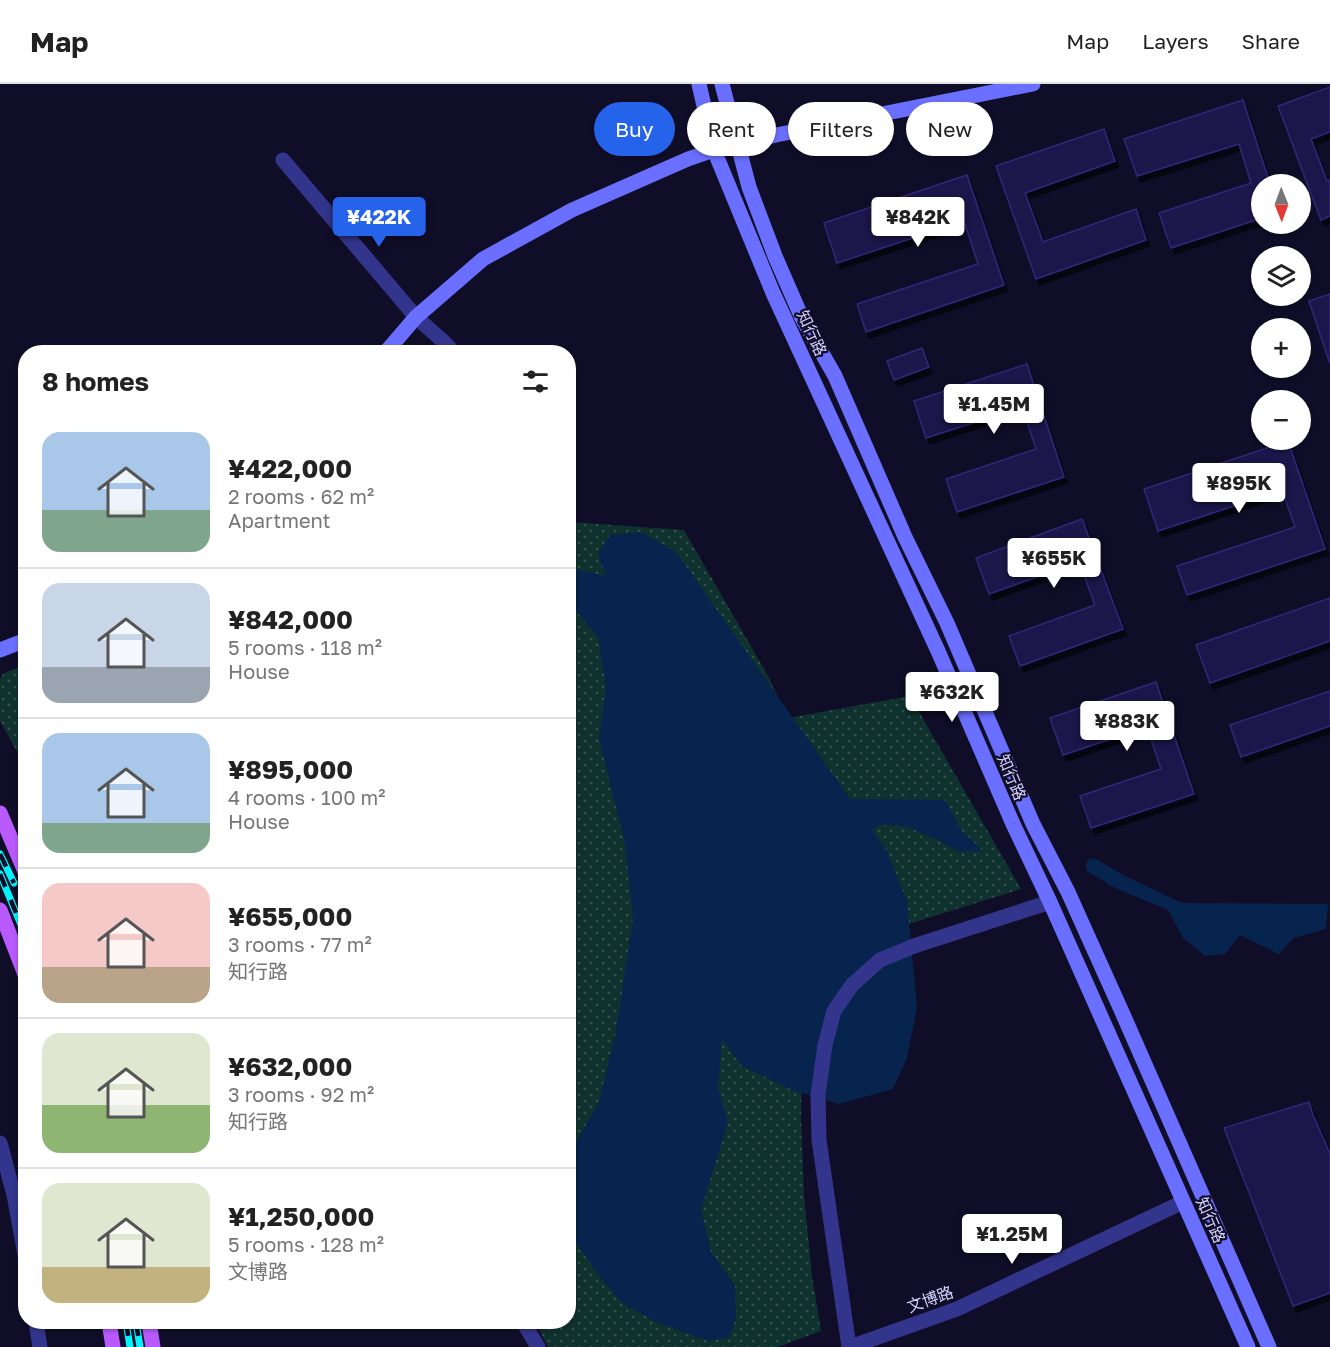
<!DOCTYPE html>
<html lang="en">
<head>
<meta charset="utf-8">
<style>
  body { margin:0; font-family:"Golos Text","Noto Sans SC",sans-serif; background:#f6f6f6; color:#222; height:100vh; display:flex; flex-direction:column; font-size:22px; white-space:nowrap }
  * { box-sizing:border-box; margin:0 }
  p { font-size:20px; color:#767676 }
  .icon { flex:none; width:33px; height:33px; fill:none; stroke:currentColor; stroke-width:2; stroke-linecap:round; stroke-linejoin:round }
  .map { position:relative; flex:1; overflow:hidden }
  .side { position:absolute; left:18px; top:261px; width:558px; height:984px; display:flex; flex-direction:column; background:#fff; border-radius:24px; box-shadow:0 2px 4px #0004 }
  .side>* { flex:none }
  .banner { position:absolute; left:594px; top:18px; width:570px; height:54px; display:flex; gap:12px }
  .needle { width:39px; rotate:179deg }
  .controls { position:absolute; left:1251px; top:90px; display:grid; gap:12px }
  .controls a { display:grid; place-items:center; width:60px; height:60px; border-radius:50%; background:#fff; box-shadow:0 2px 4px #0004; font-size:30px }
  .price { position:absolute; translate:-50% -51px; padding:0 14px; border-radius:6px; background:#fff; color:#222; font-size:20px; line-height:39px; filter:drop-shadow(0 2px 3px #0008) }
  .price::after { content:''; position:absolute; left:50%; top:36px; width:18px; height:14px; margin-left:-9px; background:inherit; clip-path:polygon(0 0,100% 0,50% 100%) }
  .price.active { background:#2563eb; color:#fff }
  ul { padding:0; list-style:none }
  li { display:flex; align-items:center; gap:18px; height:150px; padding:0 24px }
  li+li { border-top:2px solid #e0e0e0 }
  li span { display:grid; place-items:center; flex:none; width:168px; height:120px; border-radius:18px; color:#555 }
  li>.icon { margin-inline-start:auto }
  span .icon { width:72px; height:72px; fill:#fffc; stroke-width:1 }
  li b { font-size:26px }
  h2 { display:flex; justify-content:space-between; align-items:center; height:72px; padding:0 24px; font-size:26px }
  .pill { padding:0 21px; border-radius:27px; background:#fff; box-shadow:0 2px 4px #0004; font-size:21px; line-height:54px }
  .pill.active { background:#2563eb; color:#fff }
  header { display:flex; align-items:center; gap:36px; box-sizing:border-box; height:84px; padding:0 30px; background:#fff; border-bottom:2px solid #e0e0e0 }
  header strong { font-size:28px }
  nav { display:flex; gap:33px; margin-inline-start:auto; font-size:21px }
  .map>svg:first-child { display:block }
  .park { fill:url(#park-dots) }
  .water { fill:#06244d }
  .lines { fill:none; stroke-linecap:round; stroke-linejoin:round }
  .canal { stroke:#06244d; stroke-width:15 }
  .building { fill:#1e174b; stroke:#322679; stroke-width:1.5; filter:url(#shadow) }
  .street { stroke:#33358c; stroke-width:15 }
  .secondary { stroke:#6a6fff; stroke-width:15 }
  .primary { stroke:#b85aff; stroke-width:15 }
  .rail-casing { stroke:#00f4fe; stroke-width:7 }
  .rail { stroke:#100d28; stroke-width:4.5; stroke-dasharray:14; stroke-linecap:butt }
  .labels { text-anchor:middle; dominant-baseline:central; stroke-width:4.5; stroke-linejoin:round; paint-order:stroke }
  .street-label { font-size:16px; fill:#d6d3ff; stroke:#100d28 }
</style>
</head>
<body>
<header>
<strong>Map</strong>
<nav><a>Map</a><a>Layers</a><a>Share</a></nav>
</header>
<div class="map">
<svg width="1330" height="1263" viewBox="0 0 1330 1263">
  <defs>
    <pattern id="park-dots" width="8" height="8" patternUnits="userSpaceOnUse" patternTransform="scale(1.5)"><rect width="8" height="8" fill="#0f322f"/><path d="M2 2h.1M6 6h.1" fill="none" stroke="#314f4e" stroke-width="1.8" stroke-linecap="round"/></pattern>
    <filter id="shadow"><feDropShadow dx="3.5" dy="6" stdDeviation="0" flood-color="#0009"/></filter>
  </defs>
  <rect width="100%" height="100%" fill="#100d28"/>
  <g class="park">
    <polygon points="569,438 684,446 768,592 788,634 910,612 1021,805 854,857 802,963 801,1033 804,1112 812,1192 821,1247 778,1263 548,1263 535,1238 568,1238"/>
    <polygon points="25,581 25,682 0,637 0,594 4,589"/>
  </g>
  <g class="water">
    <polygon points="640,448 676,468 850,715 945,716 960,745 983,767 959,768 940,757 905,742 880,741 872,746 886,766 907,817 917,923 907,974 893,1005 839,1020 792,1006 742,982 722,955 718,1004 728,1038 701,1126 711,1168 735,1202 736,1233 730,1253 708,1257 656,1238 622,1219 595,1186 569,1148 569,1071 599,1018 616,948 633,834 625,759 599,654 606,602 598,553 576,527 569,522 569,486 575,485 606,492 598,470 610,451"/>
    <polygon points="1102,781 1182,819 1328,820 1326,845 1294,854 1279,870 1240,851 1225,870 1205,872 1183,854 1168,826 1106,800"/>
  </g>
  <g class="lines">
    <polyline class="canal" points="1093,782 1119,797"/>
  </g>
  <g class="building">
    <polygon points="1330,3 1330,48 1311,55 1327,97 1330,96 1330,132 1321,136 1278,22"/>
    <polygon points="1243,16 1270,100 1262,100 1262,134 1171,164 1159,129 1251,99 1239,60 1137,92 1124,55"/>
    <polygon points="1104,45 1115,77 1025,109 1043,158 1136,125 1146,156 1036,195 996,82"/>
    <polygon points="967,91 1004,201 866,248 857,220 978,180 964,137 837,179 824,139"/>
    <polygon points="1330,210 1330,280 1309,217"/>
    <polygon points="922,264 929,283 894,296 887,277"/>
    <polygon points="1027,280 1064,393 957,428 946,395 1036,365 1022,323 926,354 914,317"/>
    <polygon points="1288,357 1325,465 1187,511 1177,482 1295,443 1282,406 1158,447 1144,405"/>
    <polygon points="1082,435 1123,545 1020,582 1009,552 1095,521 1079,478 989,510 976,474"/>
    <polygon points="1330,514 1330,557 1210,599 1196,561"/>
    <polygon points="1156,598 1194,710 1091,744 1080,712 1161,685 1147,643 1063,671 1050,634"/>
    <polygon points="1330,607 1330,642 1241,673 1230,641"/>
    <polygon points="1309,1018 1313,1031 1330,1070 1330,1209 1293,1222 1224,1044"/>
  </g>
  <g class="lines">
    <g class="street">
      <polyline points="283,76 416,233 445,259 453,268"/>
      <polyline points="0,1059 14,1111 26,1177"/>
      <polyline points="36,1238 40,1263"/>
      <polyline points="523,1238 538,1263"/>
      <polyline points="849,1263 819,1056 818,1011 825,961 834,927 852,901 880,876 914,862 1050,818"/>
      <polyline points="850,1263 957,1225 1183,1118"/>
    </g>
    <g class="secondary">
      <polyline points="699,0 714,66 773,209 938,567 1013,740 1050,818 1248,1263"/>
      <polyline points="722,0 749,103 775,172 802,234 835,292 905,453 947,539 1033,740 1068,808 1122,928 1269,1263"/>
      <polyline points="386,268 416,233 483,175 572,126 688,75 714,66 776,51 1033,0"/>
      <polyline points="0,566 26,556"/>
    </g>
    <g class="primary">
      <polyline points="0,729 26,790"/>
      <polyline points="0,826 26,893"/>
      <polyline points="109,1238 113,1263"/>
      <polyline points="149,1238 153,1263"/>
    </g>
    <g class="rail-casing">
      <g id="rail">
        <polyline points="0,770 14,799"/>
        <polyline points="0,790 26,853"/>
        <polyline points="126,1238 130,1263"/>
        <polyline points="136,1238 140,1263"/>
      </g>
    </g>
    <use href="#rail" class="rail"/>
  </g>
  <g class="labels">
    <g class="street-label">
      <text transform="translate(812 249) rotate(65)">知行路</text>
      <text transform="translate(1012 693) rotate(67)">知行路</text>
      <text transform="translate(1211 1136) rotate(66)">知行路</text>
      <text transform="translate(930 1215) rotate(-20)">文博路</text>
    </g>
  </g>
</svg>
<div class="controls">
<a><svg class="needle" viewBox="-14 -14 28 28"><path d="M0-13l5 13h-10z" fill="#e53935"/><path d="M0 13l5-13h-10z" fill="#767676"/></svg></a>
<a><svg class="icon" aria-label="layers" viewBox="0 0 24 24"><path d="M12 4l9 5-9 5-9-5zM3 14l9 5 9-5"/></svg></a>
<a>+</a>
<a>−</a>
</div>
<b class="price active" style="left:379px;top:164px">¥422K</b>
<b class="price" style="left:918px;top:164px">¥842K</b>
<b class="price" style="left:994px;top:351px">¥1.45M</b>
<b class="price" style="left:1239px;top:430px">¥895K</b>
<b class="price" style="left:1054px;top:505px">¥655K</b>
<b class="price" style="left:952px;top:639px">¥632K</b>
<b class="price" style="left:1127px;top:668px">¥883K</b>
<b class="price" style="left:1012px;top:1181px">¥1.25M</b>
<div class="banner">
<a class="pill active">Buy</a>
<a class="pill">Rent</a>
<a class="pill">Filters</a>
<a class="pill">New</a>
</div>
<section class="side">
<h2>8 homes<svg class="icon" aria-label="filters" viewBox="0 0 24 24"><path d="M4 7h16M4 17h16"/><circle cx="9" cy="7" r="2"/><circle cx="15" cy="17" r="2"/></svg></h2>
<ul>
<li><span style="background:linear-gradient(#a9c7e8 65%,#7fa58c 0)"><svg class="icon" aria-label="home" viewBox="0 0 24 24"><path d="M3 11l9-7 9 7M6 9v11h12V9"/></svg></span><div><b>¥422,000</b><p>2 rooms · 62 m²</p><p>Apartment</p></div></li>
<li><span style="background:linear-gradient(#c9d6e8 70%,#9aa5b1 0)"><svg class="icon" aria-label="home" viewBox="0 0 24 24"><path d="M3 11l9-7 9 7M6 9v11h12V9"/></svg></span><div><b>¥842,000</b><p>5 rooms · 118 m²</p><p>House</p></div></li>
<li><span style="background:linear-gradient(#a9c7e8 75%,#7fa58c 0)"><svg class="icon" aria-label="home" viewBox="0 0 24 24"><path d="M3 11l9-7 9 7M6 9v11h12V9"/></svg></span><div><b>¥895,000</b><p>4 rooms · 100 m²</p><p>House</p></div></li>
<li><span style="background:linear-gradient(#f6c9c9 70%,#b9a48a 0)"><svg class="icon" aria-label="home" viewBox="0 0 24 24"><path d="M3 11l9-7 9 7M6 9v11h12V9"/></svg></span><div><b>¥655,000</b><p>3 rooms · 77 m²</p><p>知行路</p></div></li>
<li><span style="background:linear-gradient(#dfe7d0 60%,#8fb573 0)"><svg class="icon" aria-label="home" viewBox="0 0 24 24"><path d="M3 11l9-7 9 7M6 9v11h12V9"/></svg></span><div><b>¥632,000</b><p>3 rooms · 92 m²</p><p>知行路</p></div></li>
<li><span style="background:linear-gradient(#dfe7d0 70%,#c2b280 0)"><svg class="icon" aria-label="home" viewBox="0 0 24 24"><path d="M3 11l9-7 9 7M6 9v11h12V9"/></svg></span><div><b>¥1,250,000</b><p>5 rooms · 128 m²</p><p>文博路</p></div></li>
</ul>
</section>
</div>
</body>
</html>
